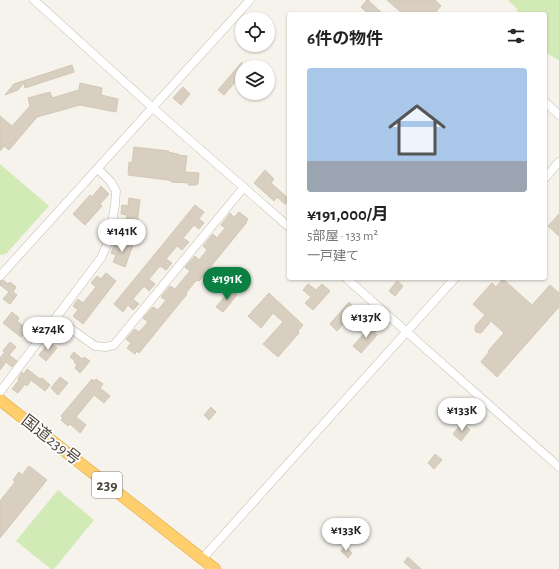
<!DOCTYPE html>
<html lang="ja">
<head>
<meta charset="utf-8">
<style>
  body { margin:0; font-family:"Alegreya Sans","Noto Sans JP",sans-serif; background:#f6f6f6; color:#222; height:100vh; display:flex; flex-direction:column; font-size:15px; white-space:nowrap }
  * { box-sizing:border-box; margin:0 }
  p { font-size:13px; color:#767676 }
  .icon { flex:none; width:22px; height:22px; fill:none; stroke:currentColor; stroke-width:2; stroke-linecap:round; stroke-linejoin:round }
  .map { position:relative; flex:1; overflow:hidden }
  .drawer { position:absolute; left:287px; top:12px; width:260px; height:268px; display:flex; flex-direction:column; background:#fff; border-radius:4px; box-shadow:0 1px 3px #0004 }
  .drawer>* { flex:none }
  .fabs { position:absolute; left:235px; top:12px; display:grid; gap:8px }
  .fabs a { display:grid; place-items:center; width:40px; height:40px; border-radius:50%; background:#fff; box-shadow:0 1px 3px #0004; font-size:20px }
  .price { position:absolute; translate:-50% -34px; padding:0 9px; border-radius:14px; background:#fff; color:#222; font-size:13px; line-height:26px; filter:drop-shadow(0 1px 2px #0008) }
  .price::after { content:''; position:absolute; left:50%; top:24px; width:12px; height:9px; margin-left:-6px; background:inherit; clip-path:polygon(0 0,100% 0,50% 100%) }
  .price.active { background:#0b8043; color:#fff }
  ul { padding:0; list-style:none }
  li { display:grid; align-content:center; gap:8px; height:212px; padding:0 20px }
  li+li { border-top:1px solid #e0e0e0 }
  li span { display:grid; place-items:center; height:124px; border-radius:4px; color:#555 }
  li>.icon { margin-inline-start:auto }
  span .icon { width:72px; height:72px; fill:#fffc; stroke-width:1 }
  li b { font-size:17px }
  h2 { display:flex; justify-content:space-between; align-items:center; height:48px; padding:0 20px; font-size:17px }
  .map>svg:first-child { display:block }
  .green { fill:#d2eab5 }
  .building { fill:#d8cfc1; stroke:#d3c7b4 }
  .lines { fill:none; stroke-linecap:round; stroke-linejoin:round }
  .minor-casing { stroke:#c2bbae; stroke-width:9 }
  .highway-casing { stroke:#e0a43c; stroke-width:12 }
  .minor { stroke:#fff; stroke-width:8 }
  .highway { stroke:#ffcf6e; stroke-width:11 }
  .labels { text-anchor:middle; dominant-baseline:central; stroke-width:3.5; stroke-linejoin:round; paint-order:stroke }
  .shield { fill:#fff; stroke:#817c74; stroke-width:1 }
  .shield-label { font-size:15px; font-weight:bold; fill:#4b4439 }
  .street-label { font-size:16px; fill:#4b4439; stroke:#fff }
</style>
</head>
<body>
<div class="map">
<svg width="559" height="569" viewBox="0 0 559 569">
  <rect width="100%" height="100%" fill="#f6f3ec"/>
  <g class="green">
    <polygon points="508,0 559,0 559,60 555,58 545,52 545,14 519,14 516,8"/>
    <polygon points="0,164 49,206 6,254 0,255"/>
    <polygon points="58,490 94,520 54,569 51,569 16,541"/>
  </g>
  <g class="building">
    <polygon points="367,0 368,0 383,14 368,14 361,7"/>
    <polygon points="387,0 435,0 441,6 434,14 403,14"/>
    <polygon points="242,62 242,74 224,95 218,90"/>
    <polygon points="72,65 74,72 25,88 24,83 18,90 5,95 14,84"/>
    <polygon points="80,83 102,88 101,95 118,99 116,112 80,105 37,117 9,150 4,146 0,151 0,116 12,126 30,106 28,98 50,92 52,98 79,90"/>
    <polygon points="183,87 190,94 181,105 173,98"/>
    <polygon points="134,147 169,151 168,152 178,154 178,155 187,156 185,172 199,173 198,184 196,184 196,185 188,185 189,183 171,182 171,181 168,180 128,175 129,162 132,163"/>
    <polygon points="265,170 274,179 271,183 289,199 285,204 277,197 274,201 254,183"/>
    <polygon points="101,186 109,194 100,204 102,206 85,225 73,214 90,195 92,197"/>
    <polygon points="129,198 140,200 136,233 125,232 127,215 121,214 122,205 128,206"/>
    <polygon points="195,205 204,212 199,219 204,223 199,229 194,225 183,238 189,242 182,250 177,246 166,259 172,263 166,270 160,266 149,279 155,284 149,291 144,286 133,299 139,304 133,310 128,305 123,312 114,304"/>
    <polygon points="239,212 248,219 246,222 247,222 199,281 197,280 194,283 186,293 187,294 139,353 137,351 135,354 127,348 131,343 126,339 135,329 139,332 148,322 143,318 153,307 158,310 166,300 161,297 165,292 170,286 175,289 190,271 185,267 195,256 199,260 207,250 203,246 213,234 217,238 225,228 221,225 230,213 234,217"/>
    <polygon points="559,214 559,236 548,226"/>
    <polygon points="122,241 133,245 125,267 113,262 116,255 111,253 114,245 119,247"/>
    <polygon points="106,273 116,281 83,324 73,316 78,310 73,306 78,299 83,303 96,287 91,283 97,276 101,279"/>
    <polygon points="503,279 532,305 550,285 559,293 559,307 497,377 481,362 489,352 488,351 504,333 491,321 482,332 480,333 476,332 475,330 475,326 485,315 473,304 492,283 496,287"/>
    <polygon points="3,280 8,284 10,282 16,287 13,292 17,295 10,304 3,299 9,292 0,285 0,281"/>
    <polygon points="397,281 403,286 395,296 389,291"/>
    <polygon points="308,284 316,290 322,284 330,291 313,310 305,303 311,297 303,290"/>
    <polygon points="231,289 237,295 223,312 216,307"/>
    <polygon points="269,293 303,325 298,331 299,333 278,357 263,344 283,322 273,313 261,328 248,316"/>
    <polygon points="349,302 355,308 351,313 352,314 337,331 330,324"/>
    <polygon points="12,312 19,318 17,321 27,329 21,337 3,323"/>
    <polygon points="372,325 377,330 374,333 377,335 361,353 353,346"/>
    <polygon points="10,342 16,347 9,355 17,361 12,367 6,362 0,370 0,358 5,352 3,351"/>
    <polygon points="49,342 57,348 46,361 39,355"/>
    <polygon points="74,352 82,359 84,357 90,361 80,373 75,368 77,365 74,362 75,361 70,357"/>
    <polygon points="27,369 40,379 42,378 50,385 45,391 31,380 27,386 25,384 18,393 12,389 19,380 18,379 22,372 24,374"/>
    <polygon points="60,377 68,383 58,395 51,388"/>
    <polygon points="92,379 94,381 96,379 103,384 100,388 110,396 104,403 94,395 76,417 86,425 80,433 70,424 68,426 61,420 63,418 61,416"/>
    <polygon points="211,407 216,412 209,420 204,415"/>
    <polygon points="462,423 470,430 461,441 453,434"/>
    <polygon points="435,454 442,460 434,469 428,463"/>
    <polygon points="29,466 47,480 0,538 0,501 15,482 13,480 19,472 22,475"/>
    <polygon points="345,546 352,553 348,558 341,551"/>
    <polygon points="408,557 421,569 412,569 404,562"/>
  </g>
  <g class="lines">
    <g class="minor-casing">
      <g id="minor">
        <polyline points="34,0 153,108 289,227"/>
        <polyline points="545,102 559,115"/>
        <polyline points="545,178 559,162"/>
        <polyline points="0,276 250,0"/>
        <polyline points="346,278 559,467"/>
        <polyline points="56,318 95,346 105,347 114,345 244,187"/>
        <polyline points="0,392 101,258 109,240 115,205 116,191 111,182 98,169"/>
        <polyline points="202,559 455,278"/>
      </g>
    </g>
    <g class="highway-casing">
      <polyline id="highway" points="0,400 215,569"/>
    </g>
    <use href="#minor" class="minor"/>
    <use href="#highway" class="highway"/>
  </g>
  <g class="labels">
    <rect class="shield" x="92" y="472" width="30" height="26" rx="3"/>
    <g class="shield-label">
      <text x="107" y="485">239</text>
    </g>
    <g class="street-label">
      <text transform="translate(51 440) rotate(38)">国道239号</text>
    </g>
  </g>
</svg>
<div class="fabs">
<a><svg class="icon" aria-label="locate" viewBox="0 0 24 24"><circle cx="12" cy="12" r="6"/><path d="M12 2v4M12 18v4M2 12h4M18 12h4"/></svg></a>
<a><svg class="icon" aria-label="layers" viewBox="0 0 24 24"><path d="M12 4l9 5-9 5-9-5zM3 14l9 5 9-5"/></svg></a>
</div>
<b class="price" style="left:122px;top:253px">¥141K</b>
<b class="price active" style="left:227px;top:301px">¥191K</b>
<b class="price" style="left:366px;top:339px">¥137K</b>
<b class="price" style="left:48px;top:351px">¥274K</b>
<b class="price" style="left:462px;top:432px">¥133K</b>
<b class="price" style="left:346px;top:552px">¥133K</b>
<section class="drawer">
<h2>6件の物件<svg class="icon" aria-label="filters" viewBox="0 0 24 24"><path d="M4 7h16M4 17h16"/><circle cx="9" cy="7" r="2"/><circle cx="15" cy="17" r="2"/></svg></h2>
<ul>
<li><span style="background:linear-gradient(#a9c7e8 75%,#9aa5b1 0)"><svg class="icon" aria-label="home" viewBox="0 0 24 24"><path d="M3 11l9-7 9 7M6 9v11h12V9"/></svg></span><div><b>¥191,000/月</b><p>5部屋 · 133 m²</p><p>一戸建て</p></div></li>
</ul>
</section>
</div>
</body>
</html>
